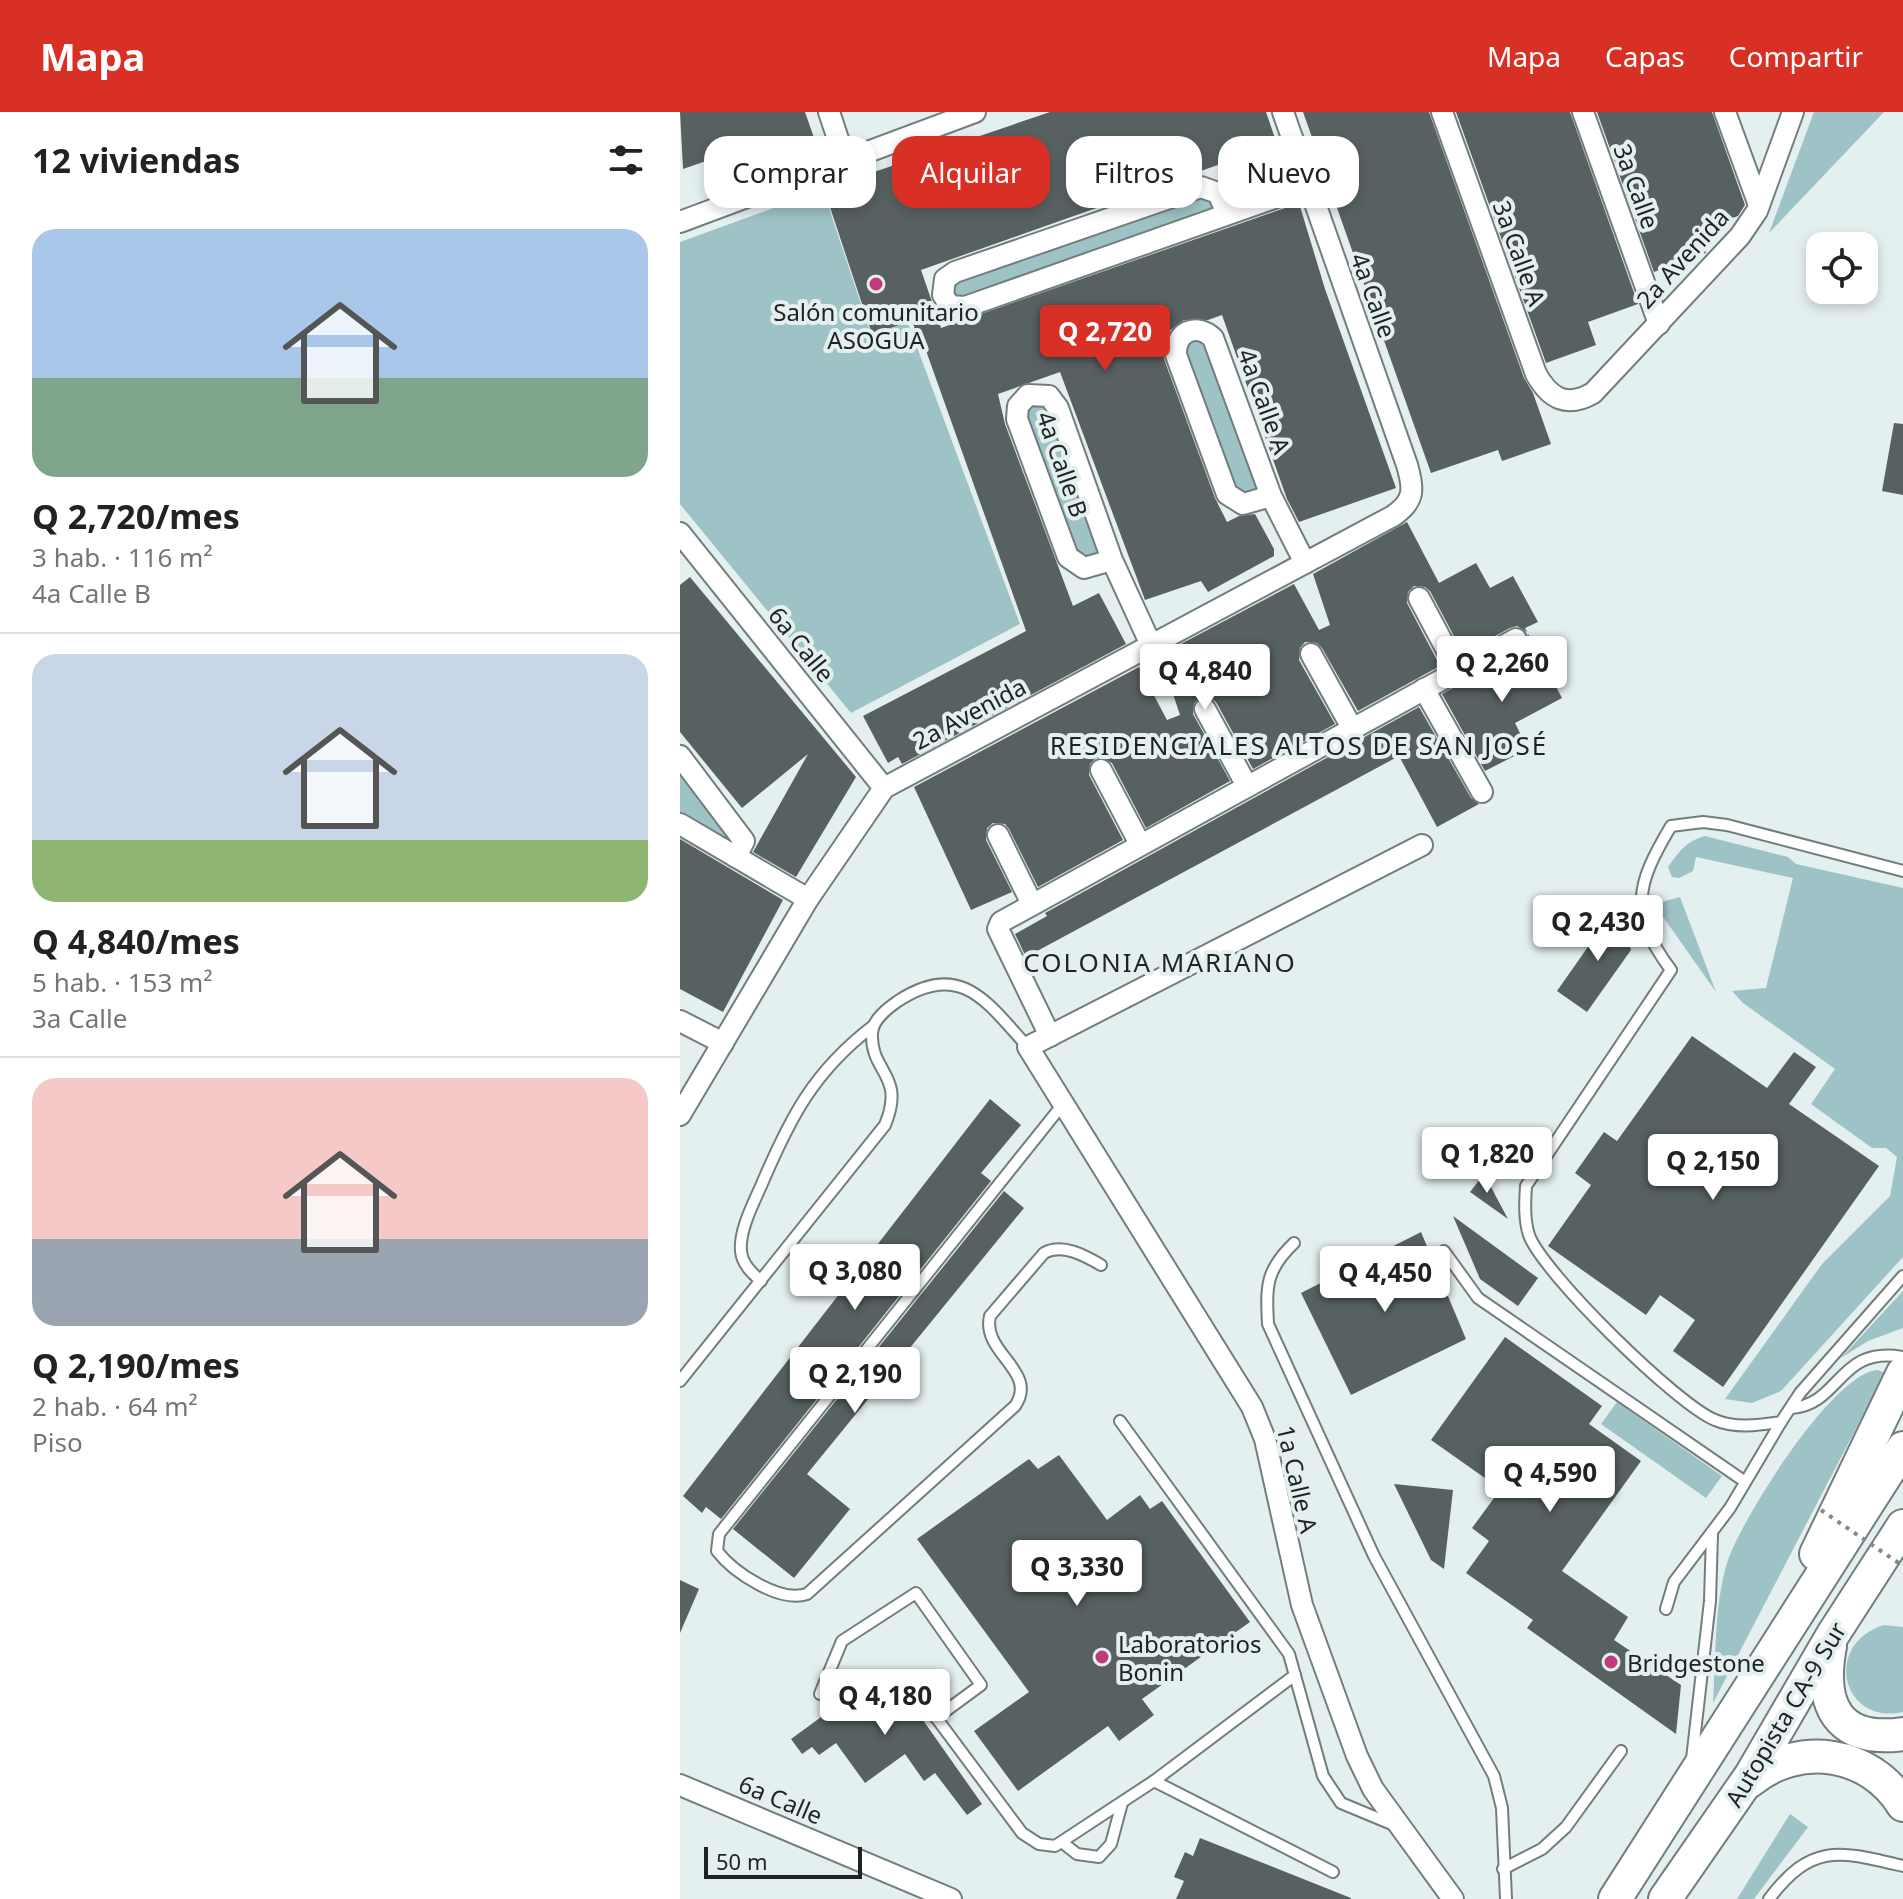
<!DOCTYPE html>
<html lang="es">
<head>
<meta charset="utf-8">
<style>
  body { margin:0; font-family:"Noto Sans",sans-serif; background:#f6f6f6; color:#222; height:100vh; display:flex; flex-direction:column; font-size:30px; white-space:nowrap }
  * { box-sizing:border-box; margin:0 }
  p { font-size:26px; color:#767676 }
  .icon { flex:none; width:44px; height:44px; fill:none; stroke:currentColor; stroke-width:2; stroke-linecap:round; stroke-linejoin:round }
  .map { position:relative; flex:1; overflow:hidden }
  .drawer { display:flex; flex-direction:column; background:#fff; width:680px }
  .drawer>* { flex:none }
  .banner { position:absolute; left:24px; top:24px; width:760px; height:72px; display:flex; gap:16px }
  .controls { position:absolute; left:1126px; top:120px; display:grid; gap:16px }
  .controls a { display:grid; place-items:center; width:72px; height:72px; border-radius:16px; background:#fff; box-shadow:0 4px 12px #0003; font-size:40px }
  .scale { position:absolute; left:24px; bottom:20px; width:158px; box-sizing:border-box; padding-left:8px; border:4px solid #1f2323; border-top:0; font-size:22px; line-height:28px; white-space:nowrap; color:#1f2323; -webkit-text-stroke:6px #e4eff0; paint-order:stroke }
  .price { position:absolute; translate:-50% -68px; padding:0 18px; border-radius:8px; background:#fff; color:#222; font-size:26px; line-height:52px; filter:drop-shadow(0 2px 4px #0008) }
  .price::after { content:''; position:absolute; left:50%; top:48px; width:24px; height:18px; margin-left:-12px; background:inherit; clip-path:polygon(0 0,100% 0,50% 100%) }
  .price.on { background:#d93025; color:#fff }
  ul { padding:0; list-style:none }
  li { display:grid; align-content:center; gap:16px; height:424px; padding:0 32px }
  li+li { border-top:2px solid #e0e0e0 }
  li span { display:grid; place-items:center; height:248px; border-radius:24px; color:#555 }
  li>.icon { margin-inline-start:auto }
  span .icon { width:144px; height:144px; fill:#fffc; stroke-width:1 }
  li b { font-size:34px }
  h2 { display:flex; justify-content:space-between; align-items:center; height:96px; padding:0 32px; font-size:34px }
  .pill { padding:0 28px; border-radius:24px; background:#fff; box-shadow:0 4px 12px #0003; font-size:28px; line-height:72px }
  .pill.on { background:#d93025; color:#fff }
  header { display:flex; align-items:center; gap:48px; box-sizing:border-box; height:112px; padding:0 40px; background:#d93025; color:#fff }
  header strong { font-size:38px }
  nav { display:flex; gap:44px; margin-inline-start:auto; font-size:28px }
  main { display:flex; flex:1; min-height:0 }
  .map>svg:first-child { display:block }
  .green { fill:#9ec3c6 }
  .building { fill:#586162 }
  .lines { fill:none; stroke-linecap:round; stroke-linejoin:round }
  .service-casing { stroke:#747d7e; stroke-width:14 }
  .minor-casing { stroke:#747d7e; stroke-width:24 }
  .trunk-casing { stroke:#747d7e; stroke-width:36 }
  .service { stroke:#fff; stroke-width:10 }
  .minor { stroke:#fff; stroke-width:20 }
  .trunk { stroke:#fff; stroke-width:32 }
  .path-bridge { stroke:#828a8a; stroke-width:4; stroke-dasharray:4 6; stroke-linecap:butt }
  .poi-dot { fill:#c03b7d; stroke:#e4eff0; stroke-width:3 }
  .labels { text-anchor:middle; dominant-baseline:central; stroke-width:8; stroke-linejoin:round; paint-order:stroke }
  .street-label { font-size:24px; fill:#1f2323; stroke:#e4eff0 }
  .poi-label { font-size:24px; fill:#1f2323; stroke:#e4eff0; text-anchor:start }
  .neighbourhood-label { font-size:26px; letter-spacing:2px; fill:#1f2323; stroke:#e4eff0 }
</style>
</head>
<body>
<header>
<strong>Mapa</strong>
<nav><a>Mapa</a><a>Capas</a><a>Compartir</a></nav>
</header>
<main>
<section class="drawer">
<h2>12 viviendas<svg class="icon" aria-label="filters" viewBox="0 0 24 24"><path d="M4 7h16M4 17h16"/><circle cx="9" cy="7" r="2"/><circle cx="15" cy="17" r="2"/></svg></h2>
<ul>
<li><span style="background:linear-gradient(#a9c7e8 60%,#7fa58c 0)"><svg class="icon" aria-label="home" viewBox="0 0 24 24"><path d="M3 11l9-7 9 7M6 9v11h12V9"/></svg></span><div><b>Q 2,720/mes</b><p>3 hab. · 116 m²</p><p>4a Calle B</p></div></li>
<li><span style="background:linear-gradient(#c9d6e8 75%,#8fb573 0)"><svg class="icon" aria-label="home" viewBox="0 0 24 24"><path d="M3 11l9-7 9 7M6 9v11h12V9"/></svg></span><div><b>Q 4,840/mes</b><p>5 hab. · 153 m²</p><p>3a Calle</p></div></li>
<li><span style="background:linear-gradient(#f6c9c9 65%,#9aa5b1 0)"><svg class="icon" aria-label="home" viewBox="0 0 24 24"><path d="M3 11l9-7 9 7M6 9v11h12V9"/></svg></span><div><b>Q 2,190/mes</b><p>2 hab. · 64 m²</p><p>Piso</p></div></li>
</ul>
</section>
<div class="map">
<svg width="1223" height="1787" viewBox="0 0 1223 1787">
  <rect width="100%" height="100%" fill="#e4eff0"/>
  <g class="green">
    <polygon points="1134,0 1204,0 1089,121"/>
    <polygon points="518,76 547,102 285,195 264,170"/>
    <polygon points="143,78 191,222 228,211 340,512 171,601 0,392 0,130"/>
    <polygon points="521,218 591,384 556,390 497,230"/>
    <polygon points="362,282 432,448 398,454 338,294"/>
    <polygon points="0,644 64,729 56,745 0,712"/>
    <path d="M1025,724L1108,745L1116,752L1223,776V1145L1101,1279L1072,1291L1045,1287L1142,1152L1210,1084L1217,1045L1206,1036H1192L1131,992L1155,957L1063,891L1052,879L1086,876L1113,766L1016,745L1013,759L999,766L992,765L988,755C999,740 1006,729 1025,724Z"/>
    <polygon points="1000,785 1036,880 974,792"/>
    <polygon points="1223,1179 1223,1216 1188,1229 1161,1246"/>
    <path d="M1198,1258L1205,1261L1033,1591C1036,1546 1034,1494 1047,1451C1060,1409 1153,1260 1198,1258Z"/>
    <polygon points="937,1290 1042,1364 1026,1386 921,1312"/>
    <path d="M1204,1513L1223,1515V1600C1163,1614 1141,1533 1204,1513Z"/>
    <polygon points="1110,1702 1128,1715 1074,1787 1057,1787"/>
  </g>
  <g class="building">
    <polygon points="0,0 125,0 139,40 64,66 55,39 3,57"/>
    <polygon points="370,0 586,0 597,32 241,158 261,216 619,91 645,177 716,376 619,410 607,387 542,203 528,208 504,208 481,225 484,247 535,386 547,410 559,404 575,402 594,437 594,444 528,480 521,469 465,488 380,260 318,282 325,312 393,494 419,481 446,532 222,652 218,645 208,651 183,604 346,519 239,219 236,220 232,209 192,222 144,77"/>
    <polygon points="623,0 749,0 844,266 853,281 871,332 822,349 818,338 751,361"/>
    <polygon points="776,0 890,0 958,192 908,210 916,233 866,251"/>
    <polygon points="917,0 1032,0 1065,93 1058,104 1019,118 1026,141 974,160"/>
    <polygon points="1214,311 1223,312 1223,383 1202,379"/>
    <polygon points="727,410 759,471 796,451 810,476 833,464 858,510 845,516 847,520 837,514 830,516 783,541 750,479 745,475 734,474 728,480 727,491 760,554 678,599 642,536 637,531 625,530 620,536 619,548 655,612 573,657 536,590 531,586 520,585 514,591 513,602 550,669 466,716 432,651 422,645 416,646 410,652 409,663 443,728 358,775 329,717 325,712 313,711 307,716 306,728 332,780 291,798 234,675 459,555 487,608 500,603 480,543 614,472 639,518 650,513 633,462"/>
    <polygon points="10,465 176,665 116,765 73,740 128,642 62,696 0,620 0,473"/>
    <polygon points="848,522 882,586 835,611 848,637 805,659 762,582 842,538 847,533"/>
    <polygon points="739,595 791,686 799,692 757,715 719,644 346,845 335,822 367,804 365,801"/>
    <polygon points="0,727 103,788 43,900 0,877"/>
    <polygon points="938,792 951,838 907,900 877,879"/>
    <polygon points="1012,924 1087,976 1114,940 1136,955 1109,992 1199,1054 1043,1275 993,1239 1015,1208 980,1183 966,1203 868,1134 911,1073 895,1061 924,1020 937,1029"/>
    <polygon points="310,987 341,1013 301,1061 311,1069 41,1407 26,1395 22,1401 3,1384"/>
    <polygon points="804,1062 828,1107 790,1080"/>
    <polygon points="324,1079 344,1096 127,1362 170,1397 114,1466 53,1417"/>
    <polygon points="773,1104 858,1166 838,1194 800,1167"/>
    <polygon points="741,1120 786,1227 671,1283 621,1181"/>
    <polygon points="825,1225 922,1294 909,1312 961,1349 882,1459 948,1505 934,1528 1001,1573 996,1622 847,1516 853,1508 786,1461 809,1429 792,1416 817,1382 829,1383 751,1328"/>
    <polygon points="379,1343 427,1408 460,1383 470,1397 482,1389 570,1510 462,1587 474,1603 439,1629 428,1614 338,1679 294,1619 349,1580 237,1427 349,1347 358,1357"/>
    <polygon points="714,1372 773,1378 764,1457 751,1448"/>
    <polygon points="0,1468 19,1477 0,1521"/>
    <polygon points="207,1557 302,1692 287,1703 255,1661 244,1669 225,1642 185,1671 156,1631 139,1643 132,1635 122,1642 111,1627"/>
    <polygon points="520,1726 671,1786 671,1787 496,1787 504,1769 494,1765 505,1740 513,1744"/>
  </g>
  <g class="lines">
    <g class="service-casing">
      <g id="service">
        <path d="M1223,759L1047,713L1023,710L991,714C956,773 948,800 991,858L846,1074C845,1090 844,1108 849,1123C862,1160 997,1293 1035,1308C1056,1317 1080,1313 1101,1310L1120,1281L1223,1164"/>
        <path d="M383,992L39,1422L37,1439C54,1461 100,1491 127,1482L335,1294C359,1259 301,1241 310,1204L364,1141C382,1131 404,1143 421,1153"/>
        <path d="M614,1131C586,1158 586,1173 588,1212L694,1444L814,1664L822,1696L826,1787"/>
        <polyline points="764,1139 798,1186 1064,1369"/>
        <path d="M81,1169C72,1161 62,1152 61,1139C59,1119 73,1092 81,1074C110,1006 133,960 193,914"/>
        <path d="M0,1269L205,1013C226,962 190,961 192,921C193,907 208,896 218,889C282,847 308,892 348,935"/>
        <path d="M1111,1296C1161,1293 1158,1233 1223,1245"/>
        <polyline points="440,1309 609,1542 643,1664 661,1691 714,1713"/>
        <polyline points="986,1497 994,1470 1050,1396 1101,1310"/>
        <polyline points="140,1582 162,1529 236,1481 301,1573 256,1606"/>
        <polyline points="243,1588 342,1721 359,1732 375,1734 474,1669 615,1563"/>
        <polyline points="1012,1647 1030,1489 1032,1422"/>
        <polyline points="474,1669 653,1760"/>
        <polyline points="383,1731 397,1742 419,1745 431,1732 442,1691"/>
        <polyline points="823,1757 862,1737 886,1715 941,1639"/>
        <path d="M1089,1787C1132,1730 1160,1739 1223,1754"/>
      </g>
    </g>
    <g class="minor-casing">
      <g id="minor">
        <polyline points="149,0 165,48"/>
        <path d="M762,0L856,262C870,287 887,296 913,281L1060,124L1077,99L1113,0"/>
        <polyline points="903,0 979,212"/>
        <polyline points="1045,0 1079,93"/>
        <polyline points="547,102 538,81 521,75 275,160 265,167 263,183 270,194 285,195 628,74"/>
        <polyline points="0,110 295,0"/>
        <path d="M591,384L563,392L547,382L496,243C495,220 516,210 533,226L591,384L625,451"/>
        <polyline points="0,421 204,676"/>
        <polyline points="432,448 404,456 388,445 337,307 338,294 348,283 369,284 378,296 432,448 471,533"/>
        <polyline points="739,486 778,559"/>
        <polyline points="631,542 672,616"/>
        <polyline points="744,577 802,680"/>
        <polyline points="525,597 567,674"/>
        <polyline points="0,644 64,729 56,745"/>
        <polyline points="421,658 460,732"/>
        <polyline points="0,712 128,787"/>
        <polyline points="318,723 352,792"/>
        <polyline points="742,733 348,935 572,1295 585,1327 622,1493 677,1644 693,1677 773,1787"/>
        <polyline points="0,909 43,931"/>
        <polyline points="370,924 318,817 321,810 836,527"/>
        <path d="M0,1003L128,787L204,676L713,404C735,389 734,377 727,353L603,0"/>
        <polyline points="0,1673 271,1787"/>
      </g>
    </g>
    <g class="trunk-casing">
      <g id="trunk">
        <polyline points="1136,1442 1223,1261"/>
        <path d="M1150,1534C1139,1593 1157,1631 1223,1622"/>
        <path d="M1070,1669C1118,1629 1190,1639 1223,1693"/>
        <polyline points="935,1787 1223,1336"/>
        <polyline points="985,1787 1071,1663 1152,1524 1223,1414"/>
      </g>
    </g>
    <use href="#service" class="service"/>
    <use href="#minor" class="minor"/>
    <use href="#trunk" class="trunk"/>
    <polyline class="path-bridge" points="1141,1398 1223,1454"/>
  </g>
  <g class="poi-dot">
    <circle cx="196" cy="172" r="8"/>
    <circle cx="422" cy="1545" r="8"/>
    <circle cx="931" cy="1550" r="8"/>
  </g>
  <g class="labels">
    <g class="street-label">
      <text transform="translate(957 74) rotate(70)">3a Calle</text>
      <text transform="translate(840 141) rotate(70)">3a Calle A</text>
      <text transform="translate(1002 146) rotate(-48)">2a Avenida</text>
      <text transform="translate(694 183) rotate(70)">4a Calle</text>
      <text transform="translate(585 289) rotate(70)">4a Calle A</text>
      <text transform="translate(383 352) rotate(71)">4a Calle B</text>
      <text transform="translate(122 532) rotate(51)">6a Calle</text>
      <text transform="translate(289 601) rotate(-28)">2a Avenida</text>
      <text transform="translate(618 1367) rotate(77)">1a Calle A</text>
      <text transform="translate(1105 1602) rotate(-59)">Autopista CA-9 Sur</text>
      <text transform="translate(101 1687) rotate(23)">6a Calle</text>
    </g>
    <g class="poi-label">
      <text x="196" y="199" text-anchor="middle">Salón comunitario<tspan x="196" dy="28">ASOGUA</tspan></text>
      <text x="438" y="1531">Laboratorios<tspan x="438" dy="28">Bonin</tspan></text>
      <text x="947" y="1550">Bridgestone</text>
    </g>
    <g class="neighbourhood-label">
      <text x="619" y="633">RESIDENCIALES ALTOS DE SAN JOSÉ</text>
      <text x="480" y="850">COLONIA MARIANO</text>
    </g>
  </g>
</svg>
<div class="controls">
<a><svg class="icon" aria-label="locate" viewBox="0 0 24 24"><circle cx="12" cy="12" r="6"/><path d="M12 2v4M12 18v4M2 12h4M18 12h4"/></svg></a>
</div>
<div class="scale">50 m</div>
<b class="price on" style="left:425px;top:261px">Q 2,720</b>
<b class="price" style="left:822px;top:592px">Q 2,260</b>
<b class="price" style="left:525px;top:600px">Q 4,840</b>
<b class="price" style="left:918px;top:851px">Q 2,430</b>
<b class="price" style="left:807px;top:1083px">Q 1,820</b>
<b class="price" style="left:1033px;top:1090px">Q 2,150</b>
<b class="price" style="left:175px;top:1200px">Q 3,080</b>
<b class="price" style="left:705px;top:1202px">Q 4,450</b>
<b class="price" style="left:175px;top:1303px">Q 2,190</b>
<b class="price" style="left:870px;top:1402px">Q 4,590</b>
<b class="price" style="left:397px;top:1496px">Q 3,330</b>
<b class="price" style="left:205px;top:1625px">Q 4,180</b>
<div class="banner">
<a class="pill">Comprar</a>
<a class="pill on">Alquilar</a>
<a class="pill">Filtros</a>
<a class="pill">Nuevo</a>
</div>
</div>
</main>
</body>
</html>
